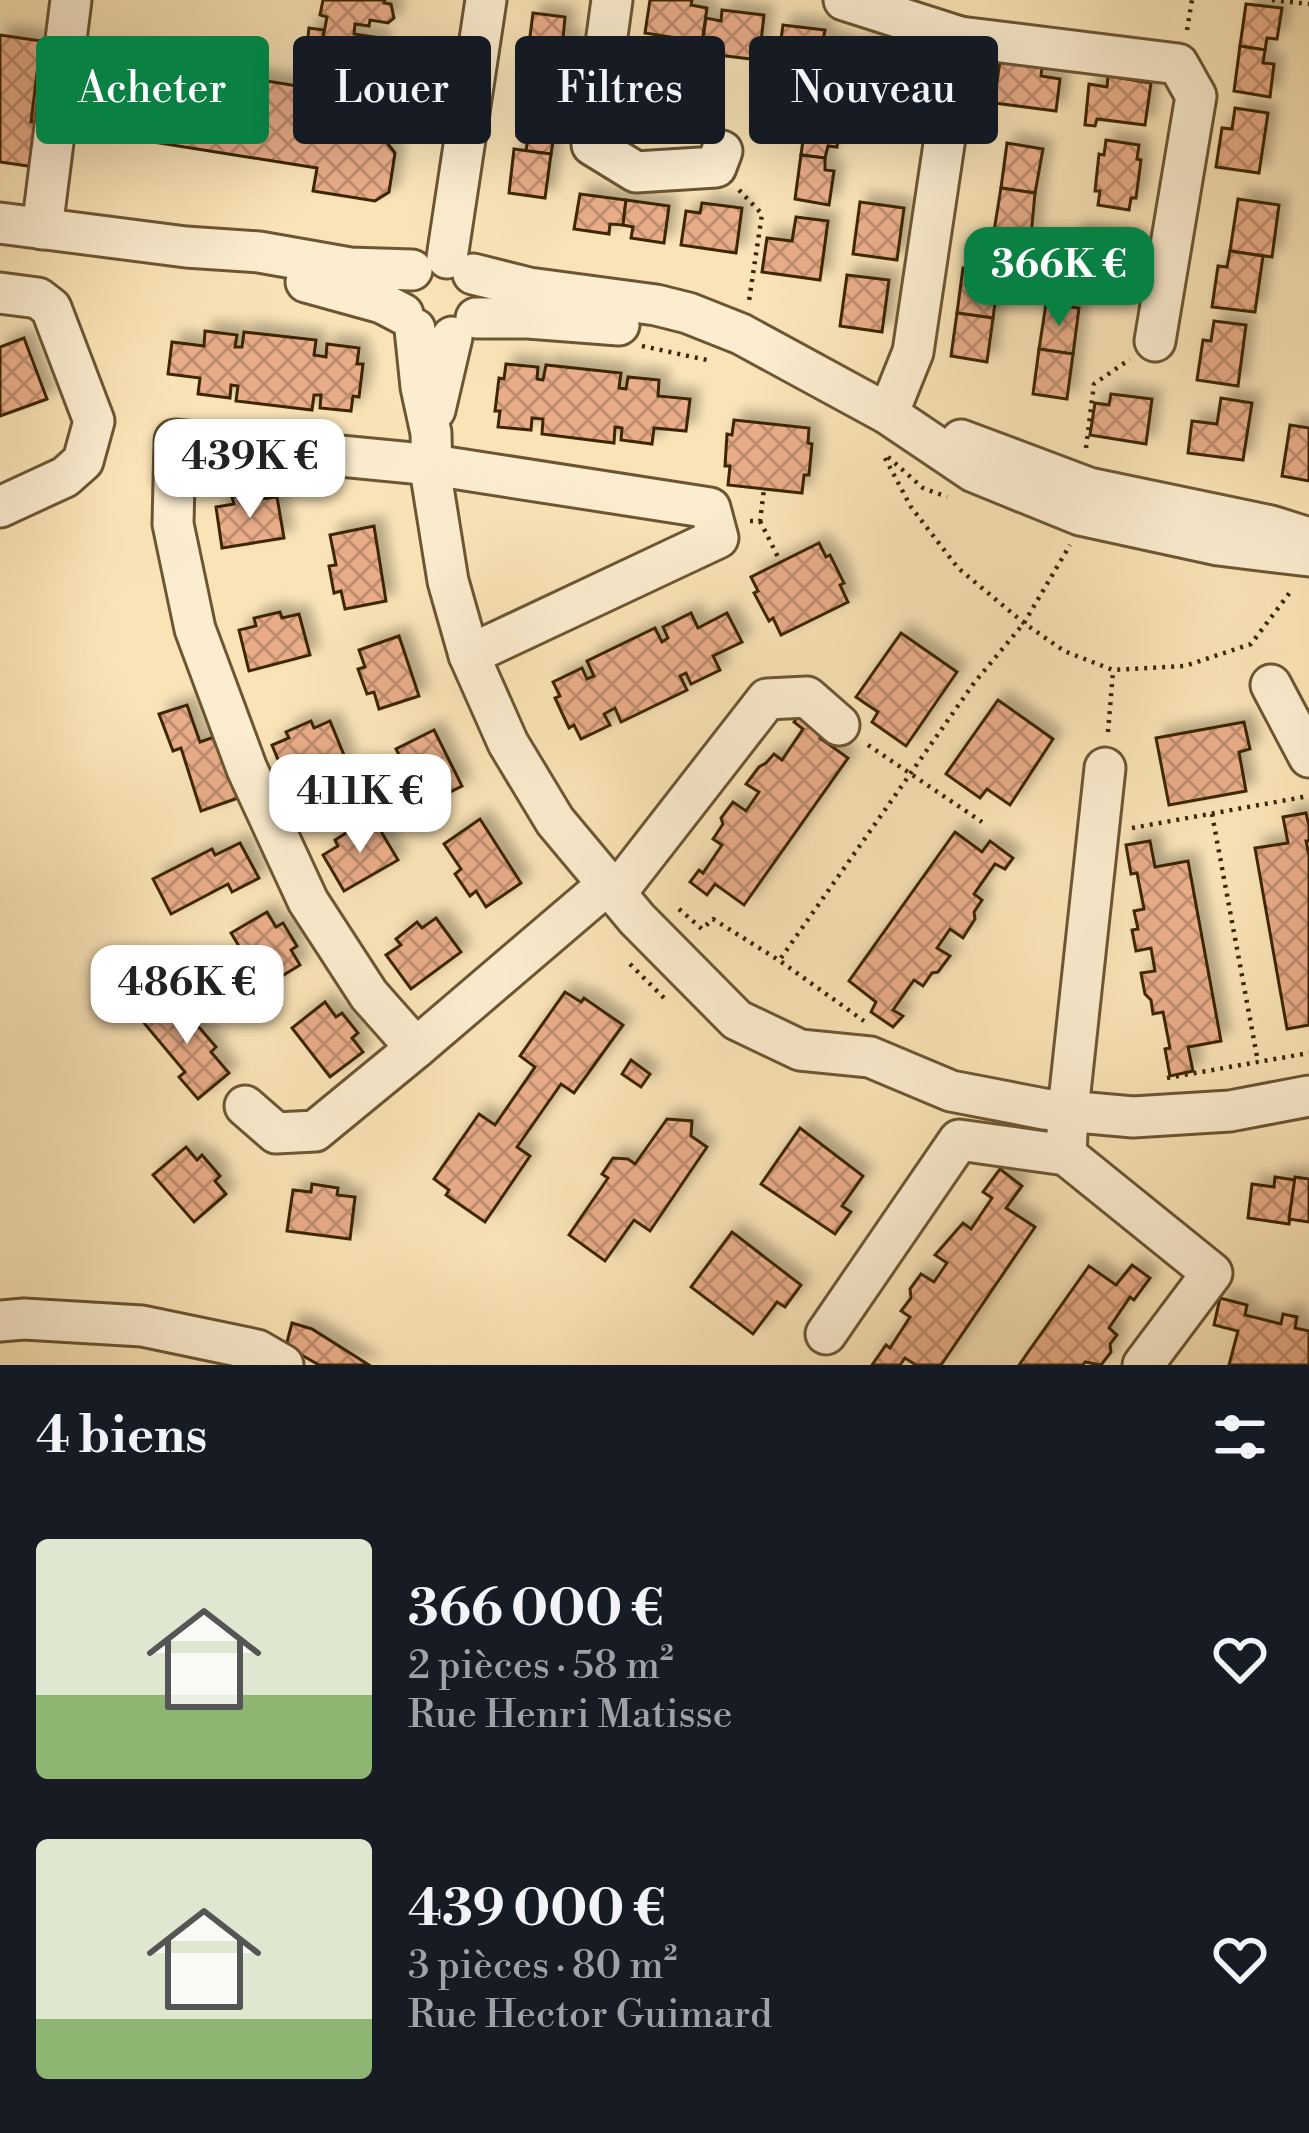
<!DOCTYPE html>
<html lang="fr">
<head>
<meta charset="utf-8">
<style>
  body { margin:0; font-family:"Libre Bodoni",serif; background:#242831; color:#f1f3f6; height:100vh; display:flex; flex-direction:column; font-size:45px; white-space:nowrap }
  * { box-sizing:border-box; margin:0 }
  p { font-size:39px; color:#9ea1a6 }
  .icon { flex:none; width:66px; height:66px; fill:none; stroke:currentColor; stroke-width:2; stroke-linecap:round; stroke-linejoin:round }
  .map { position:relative; height:1365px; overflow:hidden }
  .sheet { display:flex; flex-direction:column; background:#171b24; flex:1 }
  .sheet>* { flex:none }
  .guide { position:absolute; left:36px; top:36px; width:1239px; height:108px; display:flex; gap:24px }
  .price { position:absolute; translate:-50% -102px; padding:0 27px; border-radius:24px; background:#fff; color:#222; font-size:39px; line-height:78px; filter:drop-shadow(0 3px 6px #0008) }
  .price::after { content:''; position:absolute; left:50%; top:72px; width:36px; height:27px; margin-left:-18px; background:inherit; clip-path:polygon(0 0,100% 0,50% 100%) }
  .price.current { background:#0b8043; color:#fff }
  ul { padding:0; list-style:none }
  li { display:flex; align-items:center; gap:36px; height:300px; padding:0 36px }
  li span { display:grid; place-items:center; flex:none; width:336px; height:240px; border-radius:12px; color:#555 }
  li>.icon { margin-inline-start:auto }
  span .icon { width:144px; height:144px; fill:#fffc; stroke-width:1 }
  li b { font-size:51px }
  h2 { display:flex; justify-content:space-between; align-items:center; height:144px; padding:0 36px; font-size:51px }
  .chip { padding:0 42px; border-radius:12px; background:#171b24; box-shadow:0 12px 48px #0002; font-size:42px; line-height:108px }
  .chip.current { background:#0b8043; color:#fff }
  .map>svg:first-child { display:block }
  .building { fill:url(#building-cross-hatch); stroke:#3d2605; stroke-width:3; filter:url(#shadow) }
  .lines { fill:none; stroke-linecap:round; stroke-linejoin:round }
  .minor-casing { stroke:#6c5632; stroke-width:45 }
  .path { stroke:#3d2605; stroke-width:4.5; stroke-dasharray:3 6; stroke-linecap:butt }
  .minor { stroke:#fcedd0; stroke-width:39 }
</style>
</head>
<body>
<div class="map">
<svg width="1309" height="1365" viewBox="0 0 1309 1365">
  <defs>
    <pattern id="building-cross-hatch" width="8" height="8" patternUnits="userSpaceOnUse" patternTransform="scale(3)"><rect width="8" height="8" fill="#e9ad89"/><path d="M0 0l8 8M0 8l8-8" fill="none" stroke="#be8d6e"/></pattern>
    <filter id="shadow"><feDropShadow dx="9" dy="-9" stdDeviation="6" flood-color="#0004"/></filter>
  </defs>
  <rect width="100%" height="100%" fill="#fae4b7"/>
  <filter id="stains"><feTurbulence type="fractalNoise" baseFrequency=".00167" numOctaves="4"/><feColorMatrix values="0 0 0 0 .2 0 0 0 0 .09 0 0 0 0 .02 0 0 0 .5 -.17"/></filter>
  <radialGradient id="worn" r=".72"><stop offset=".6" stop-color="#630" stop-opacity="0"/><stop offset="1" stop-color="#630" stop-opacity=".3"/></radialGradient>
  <g class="building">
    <polygon points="323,0 385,0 384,3 391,4 394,18 388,23 370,20 369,26 355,24 354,34 381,38 377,64 331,57 333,50 321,48 327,17 320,15"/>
    <polygon points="650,0 692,0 691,5 707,8 702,42 645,33"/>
    <polygon points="1246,4 1282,8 1277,39 1267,38 1265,50 1240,46"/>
    <polygon points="722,10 764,15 759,60 701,53 706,18 721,21"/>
    <polygon points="533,13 565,17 563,39 572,40 566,81 525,75"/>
    <polygon points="783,25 825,30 823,40 845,43 841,77 777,68"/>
    <polygon points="309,28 324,30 321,48 333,50 331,57 306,52"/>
    <polygon points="0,35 41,41 31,122 41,122 35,167 0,162"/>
    <polygon points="860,45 896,50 895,55 911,57 906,90 892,87 891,94 854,89 854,84 840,82 844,49 858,51"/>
    <polygon points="1240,46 1265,50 1263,63 1274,64 1270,97 1234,91"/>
    <polygon points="116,56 352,95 346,133 384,139 395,153 389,192 375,201 313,191 317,168 103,134"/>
    <polygon points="632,61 674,67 667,118 640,115 638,125 623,122"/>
    <polygon points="1000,61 1042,67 1041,76 1060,79 1056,111 994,103"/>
    <polygon points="1108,76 1151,83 1145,125 1097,119 1095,126 1085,125 1089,84 1107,87"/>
    <polygon points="521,105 558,109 551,154 526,151 528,137 517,136"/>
    <polygon points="1235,108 1268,113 1259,173 1216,167 1222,128 1232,129"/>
    <polygon points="807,110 841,115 837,147 828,146 825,158 801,155"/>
    <polygon points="1106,140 1139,145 1137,159 1141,160 1136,198 1131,198 1129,210 1098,205 1100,191 1095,191 1099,154 1104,155"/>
    <polygon points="1007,143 1043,149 1035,193 1001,188"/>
    <polygon points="514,149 551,154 545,198 509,193"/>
    <polygon points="801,155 825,158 825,170 834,171 829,205 795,199"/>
    <polygon points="1001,188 1035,193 1031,236 994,231"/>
    <polygon points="580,194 626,200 623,225 610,224 609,234 574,229"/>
    <polygon points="1238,199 1279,205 1272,257 1230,251"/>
    <polygon points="626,200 669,206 664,243 631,238 633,227 623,225"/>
    <polygon points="860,202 904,208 897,260 853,254"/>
    <polygon points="702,203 742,208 736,253 681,245 686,211 700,213"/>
    <polygon points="796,217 828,221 820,280 762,272 767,238 792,241"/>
    <polygon points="1075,232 1135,241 1133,257 1124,255 1120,282 1068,274"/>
    <polygon points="1230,251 1263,256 1255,312 1212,307 1218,266 1227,267"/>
    <polygon points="963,268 999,273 993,318 957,313"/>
    <polygon points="847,275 889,280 882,332 840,326"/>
    <polygon points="1046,304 1079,308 1073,354 1039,349"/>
    <polygon points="957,313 993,318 987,362 951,356"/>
    <polygon points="1214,321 1246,325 1238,386 1197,380 1203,340 1211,341"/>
    <polygon points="205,331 237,335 235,347 242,347 244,332 316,340 314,355 326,357 327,344 359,348 357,364 363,364 359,397 353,396 351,411 320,408 321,395 314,395 312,410 236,401 238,386 231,385 230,398 198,394 200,378 168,374 172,342 204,346"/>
    <polygon points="24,338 47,399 0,416 0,347"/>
    <polygon points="1039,349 1073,354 1067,399 1033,394"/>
    <polygon points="506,364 538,367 537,379 543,380 546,365 621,373 619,388 626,389 628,377 659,380 658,396 690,399 686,431 654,428 652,444 621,440 622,428 615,427 614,443 542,434 543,419 532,418 531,430 498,427 500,411 495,411 499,378 504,379"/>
    <polygon points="1111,394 1152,399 1146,444 1090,435 1095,403 1109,405"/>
    <polygon points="1221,398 1252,403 1243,460 1188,453 1192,421 1217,424"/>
    <polygon points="734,420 809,428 808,443 812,444 809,475 804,475 802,493 728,485 730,466 725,466 727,434 732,435"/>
    <polygon points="1290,425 1309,428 1309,481 1282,476"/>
    <polygon points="259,492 260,499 277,497 284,538 222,548 216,507 234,504 232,497"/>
    <polygon points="374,526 386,601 345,609 341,591 334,593 329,566 336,565 330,535"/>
    <polygon points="819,543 826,557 830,555 844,583 840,585 848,602 781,635 773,618 769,621 754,593 758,591 751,577"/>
    <polygon points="280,612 282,618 299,614 310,655 249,671 239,630 256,626 254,618"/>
    <polygon points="691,613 698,628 727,613 742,642 713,656 720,670 691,684 686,673 680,676 687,690 621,722 615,708 604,714 610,725 581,739 574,725 569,728 555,698 560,696 553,682 582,668 587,679 594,676 587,661 655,628 662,642 668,638 663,627"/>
    <polygon points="901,633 957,672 906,746 872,722 878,712 856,697"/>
    <polygon points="399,636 419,696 379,709 374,692 367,694 358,669 365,667 359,650"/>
    <polygon points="998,700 1053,739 1010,805 987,789 980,798 946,774"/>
    <polygon points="187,705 200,742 217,736 238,798 201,811 181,748 173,751 159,714"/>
    <polygon points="803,710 827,727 820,738 848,758 744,905 715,884 707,895 690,882 699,870 703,873 722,845 713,839 723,824 721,818 733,802 746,811 759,792 746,784 759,767 766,763 774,754 782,760 803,729 794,722"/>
    <polygon points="311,721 314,728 330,721 346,760 288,784 272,745 289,738 286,732"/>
    <polygon points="1244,722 1250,749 1239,752 1246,791 1169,805 1156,738"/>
    <polygon points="434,730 462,786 424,805 416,789 410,792 398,768 404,765 396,749"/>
    <polygon points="1306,813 1309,826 1309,841 1306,841 1309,855 1309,1025 1287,1029 1255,848 1288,843 1283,817"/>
    <polygon points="480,819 521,883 486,907 476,891 470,896 455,874 461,869 444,844"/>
    <polygon points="376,823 398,860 344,891 323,855 338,846 335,840 357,826 361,832"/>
    <polygon points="955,832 982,852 990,841 1013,858 1005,869 995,864 974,894 982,900 974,912 975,919 963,938 950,929 937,948 950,956 938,972 932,973 923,986 914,980 893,1010 903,1016 893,1027 871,1012 876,1002 849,981"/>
    <polygon points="1150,841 1155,867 1188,861 1221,1041 1188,1047 1193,1071 1170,1076 1165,1049 1170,1048 1163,1012 1153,1014 1151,1000 1145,994 1141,973 1155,971 1151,948 1136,951 1132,930 1138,929 1134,911 1144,909 1137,873 1131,874 1126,845"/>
    <polygon points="240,843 259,878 232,892 228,884 171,914 153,879 212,849 215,855"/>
    <polygon points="267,912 276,927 283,923 297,946 291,950 300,965 264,987 231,933"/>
    <polygon points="436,918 461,952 411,989 386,955 401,945 396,939 417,922 422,928"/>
    <polygon points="565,992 581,1002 584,998 623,1025 574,1093 561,1084 517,1147 530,1156 485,1222 446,1195 449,1190 434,1179 479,1114 495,1125 535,1067 520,1056"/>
    <polygon points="173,997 216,1047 211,1052 229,1073 198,1099 179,1077 185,1072 144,1023"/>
    <polygon points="325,1002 336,1017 342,1013 358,1033 352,1038 363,1052 330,1077 292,1028"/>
    <polygon points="631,1060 650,1074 641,1087 622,1074"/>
    <polygon points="667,1119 692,1121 691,1136 707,1147 650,1231 634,1220 605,1261 569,1235 608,1178 602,1174 613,1158 628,1159 635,1164"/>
    <polygon points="800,1128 863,1176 842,1206 851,1212 835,1234 761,1184"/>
    <polygon points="186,1147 197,1160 202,1155 220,1176 215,1181 226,1194 194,1222 153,1175"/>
    <polygon points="1000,1169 1022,1186 1006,1208 1035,1227 941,1365 916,1365 905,1358 900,1365 872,1365 886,1345 890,1348 910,1317 901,1311 911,1298 910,1289 921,1274 934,1282 947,1263 935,1255 963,1223 971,1229 992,1198 983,1192"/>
    <polygon points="1275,1177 1295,1180 1289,1224 1248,1218 1252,1184 1274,1187"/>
    <polygon points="1295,1177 1309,1179 1309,1222 1289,1219"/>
    <polygon points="312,1184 338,1188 337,1195 355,1197 350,1239 287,1231 293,1190 311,1192"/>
    <polygon points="732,1232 801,1285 785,1307 777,1302 753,1334 691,1287"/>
    <polygon points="1132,1265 1150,1278 1134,1300 1130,1297 1109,1328 1117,1335 1110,1344 1111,1352 1101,1365 1085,1362 1083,1365 1019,1365 1089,1266 1116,1285"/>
    <polygon points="1220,1298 1247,1305 1245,1315 1281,1324 1283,1314 1297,1317 1295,1328 1309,1331 1309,1365 1229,1365 1238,1331 1214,1325"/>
    <polygon points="292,1323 312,1329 369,1365 319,1365 298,1353 285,1350"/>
  </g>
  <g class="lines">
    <g class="minor-casing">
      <g id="minor">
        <polyline points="612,0 592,145 636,172 716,167 722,151"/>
        <polyline points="844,0 960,37 913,352 888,414"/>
        <polyline points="960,37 1178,64 1196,96 1155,341"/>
        <polyline points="0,223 186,247 259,252 350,268 412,270"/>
        <polyline points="42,229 71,0"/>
        <polyline points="447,258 486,0"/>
        <polyline points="473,274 529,288 656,305 688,313 741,334 888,414 974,472 1080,515 1218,545 1309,556"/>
        <polyline points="306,282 382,303 403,314"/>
        <polyline points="0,293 38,298 51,308 94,421 83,461 65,477 0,507"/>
        <polyline points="476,318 528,318 619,325"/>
        <polyline points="415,329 421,387 431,433 432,481 448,581 469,655 508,743 555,821 637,919 737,1020 800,1050 870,1057 951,1091 1044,1109 1133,1117 1230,1111 1309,1096"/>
        <polyline points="435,410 452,337"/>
        <polyline points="961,440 1089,488 1271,526 1309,538"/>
        <polyline points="1271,685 1309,757"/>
        <polyline points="616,893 767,699 807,697 839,725"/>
        <polyline points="416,1048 369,995 308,901 247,769 195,629 173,524 175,440 433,465 710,508 718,538 469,655"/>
        <polyline points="245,1106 276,1133 315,1131 416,1048 608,884"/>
        <polyline points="1066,1155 1068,1111 1105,768"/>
        <polyline points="1066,1155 1212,1273 1143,1365"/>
        <polyline points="0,1321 24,1319 142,1326 257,1350 283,1365"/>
        <polyline points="826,1334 959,1140 1066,1155"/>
      </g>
    </g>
    <g class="path">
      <polyline points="1272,0 1309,4"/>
      <polyline points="1187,30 1192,0"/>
      <polyline points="739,190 762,214 749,301"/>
      <polyline points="642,346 707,360"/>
      <polyline points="1086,448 1094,384 1130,359"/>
      <polyline points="888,457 923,488 947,497"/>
      <polyline points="885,458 911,507 958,568 1024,623 1064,651 1113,670 1185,666 1251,644 1291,591"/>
      <polyline points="750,521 760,521 764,489"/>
      <polyline points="760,521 781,563"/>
      <polyline points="1108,732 1113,672"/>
      <polyline points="868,745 982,822"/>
      <polyline points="1212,814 1258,1062"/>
      <polyline points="1132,828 1309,796"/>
      <polyline points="679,909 702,929 713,919 780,961 864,1021"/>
      <polyline points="781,958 974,683 1024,623 1070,545"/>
      <polyline points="630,964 664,998"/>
      <polyline points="1167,1078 1309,1053"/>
    </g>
    <use href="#minor" class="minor"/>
  </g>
  <rect width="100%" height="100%" filter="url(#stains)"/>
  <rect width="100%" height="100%" fill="url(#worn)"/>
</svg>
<b class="price current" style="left:1059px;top:329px">366K €</b>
<b class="price" style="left:250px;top:521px">439K €</b>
<b class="price" style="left:360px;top:856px">411K €</b>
<b class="price" style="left:187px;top:1047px">486K €</b>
<div class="guide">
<a class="chip current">Acheter</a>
<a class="chip">Louer</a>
<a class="chip">Filtres</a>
<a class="chip">Nouveau</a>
</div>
</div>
<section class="sheet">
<h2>4 biens<svg class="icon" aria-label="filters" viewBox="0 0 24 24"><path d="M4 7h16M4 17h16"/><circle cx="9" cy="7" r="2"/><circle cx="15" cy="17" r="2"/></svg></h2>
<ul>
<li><span style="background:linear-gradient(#dfe7d0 65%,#8fb573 0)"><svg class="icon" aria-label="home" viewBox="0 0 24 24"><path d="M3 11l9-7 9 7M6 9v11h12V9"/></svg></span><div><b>366 000 €</b><p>2 pièces · 58 m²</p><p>Rue Henri Matisse</p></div><svg class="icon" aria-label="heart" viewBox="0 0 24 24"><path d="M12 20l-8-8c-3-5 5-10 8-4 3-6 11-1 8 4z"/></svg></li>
<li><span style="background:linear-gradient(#dfe7d0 75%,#8fb573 0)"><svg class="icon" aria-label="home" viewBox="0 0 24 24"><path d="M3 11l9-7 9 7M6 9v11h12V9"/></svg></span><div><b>439 000 €</b><p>3 pièces · 80 m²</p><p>Rue Hector Guimard</p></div><svg class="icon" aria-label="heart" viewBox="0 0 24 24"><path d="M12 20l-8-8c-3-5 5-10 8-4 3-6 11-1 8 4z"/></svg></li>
</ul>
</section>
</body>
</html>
